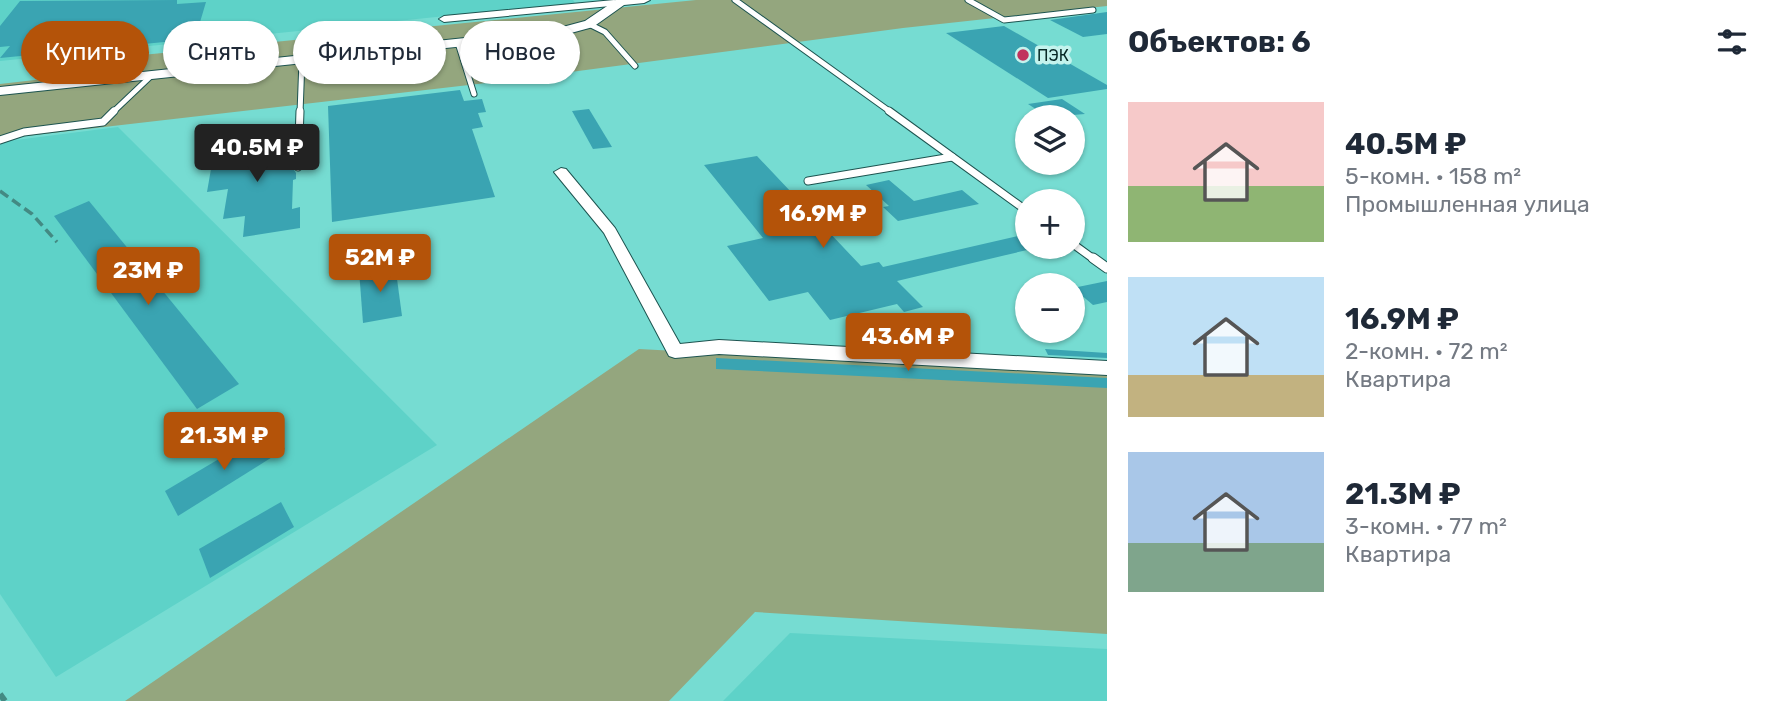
<!DOCTYPE html>
<html lang="ru">
<head>
<meta charset="utf-8">
<style>
  body { margin:0; font-family:Rubik,sans-serif; background:#f6f6f7; color:#1f2937; height:100vh; display:flex; flex-direction:column; font-size:26px; white-space:nowrap }
  * { box-sizing:border-box; margin:0 }
  p { font-size:23px; color:#747a83 }
  .icon { flex:none; width:38px; height:38px; fill:none; stroke:currentColor; stroke-width:2; stroke-linecap:round; stroke-linejoin:round }
  .map { position:relative; flex:1; overflow:hidden }
  .details { display:flex; flex-direction:column; background:#fff; width:665px }
  .details>* { flex:none }
  .banner { position:absolute; left:21px; top:21px; width:665px; height:63px; display:flex; gap:14px }
  .fabs { position:absolute; left:1015px; top:105px; display:grid; gap:14px }
  .fabs a { display:grid; place-items:center; width:70px; height:70px; border-radius:50%; background:#fff; box-shadow:0 2px 5px #0004; font-size:35px }
  .price { position:absolute; translate:-50% -60px; padding:0 16px; border-radius:7px; background:#b45309; color:#fff; font-size:23px; line-height:46px; filter:drop-shadow(0 2px 4px #0008) }
  .price::after { content:''; position:absolute; left:50%; top:42px; width:21px; height:16px; margin-left:-10px; background:inherit; clip-path:polygon(0 0,100% 0,50% 100%) }
  .price.selected { background:#222; color:#fff }
  ul { padding:0; list-style:none }
  li { display:flex; align-items:center; gap:21px; height:175px; padding:0 21px }
  li span { display:grid; place-items:center; flex:none; width:196px; height:140px; border-radius:0px; color:#555 }
  li>.icon { margin-inline-start:auto }
  span .icon { width:84px; height:84px; fill:#fffc; stroke-width:1 }
  li b { font-size:30px }
  h2 { display:flex; justify-content:space-between; align-items:center; height:84px; padding:0 21px; font-size:30px }
  .tag { padding:0 24px; border-radius:32px; background:#fff; box-shadow:0 2px 5px #0004; font-size:24px; line-height:63px }
  .tag.selected { background:#b45309; color:#fff }
  main { display:flex; flex:1; min-height:0 }
  .map>svg:first-child { display:block }
  .built { fill:#5ed2c8 }
  .green { fill:#94a67e }
  .building { fill:#3aa4b2 }
  .lines { fill:none; stroke-linecap:round; stroke-linejoin:round }
  .service-far2-casing { stroke:#1d5450; stroke-width:7 }
  .service-far1-casing { stroke:#1d5450; stroke-width:9 }
  .service-casing { stroke:#1d5450; stroke-width:11 }
  .minor-casing { stroke:#1d5450; stroke-width:2 }
  .tertiary-casing { stroke:#1d5450; stroke-width:2 }
  .service-far2 { stroke:#fff; stroke-width:5 }
  .service-far1 { stroke:#fff; stroke-width:7 }
  .service { stroke:#fff; stroke-width:9 }
  .minor { fill:#fff; fill-rule:evenodd }
  .tertiary { fill:#fff; fill-rule:evenodd }
  .rail-far1 { stroke:#438a83; stroke-width:3.5; stroke-dasharray:10 5; stroke-linecap:butt }
  .rail { stroke:#438a83; stroke-width:6; stroke-dasharray:18 9; stroke-linecap:butt }
  .poi-dot { fill:#c1325d; stroke:#c4f3ed; stroke-width:2.5 }
  .labels { text-anchor:middle; dominant-baseline:central; stroke-width:7; stroke-linejoin:round; paint-order:stroke }
  .far-poi-label { font-size:16px; fill:#072926; stroke:#c4f3ed; text-anchor:start }
</style>
</head>
<body>
<main>
<div class="map">
<svg width="1107" height="701" viewBox="0 0 1107 701">
  <rect width="100%" height="100%" fill="#76dcd2"/>
  <g class="built">
    <polygon points="0,0 573,0 575,3 0,61"/>
    <polygon points="118,127 437,445 56,677 0,594 0,142"/>
    <polygon points="790,633 1107,649 1107,701 723,701"/>
  </g>
  <g class="green">
    <polygon points="696,0 1107,0 1107,6 903,28 495,82 0,139 0,84 104,72 112,58"/>
    <polygon points="639,349 1107,374 1107,634 755,612 669,701 125,701"/>
  </g>
  <g class="building">
    <polygon points="177,0 177,4 206,2 195,39 0,58 10,46 0,47 0,26 20,1"/>
    <polygon points="1107,12 1107,34 1083,37 1050,20"/>
    <polygon points="1004,26 1107,85 1107,89 1048,98 946,33"/>
    <polygon points="460,90 464,101 482,99 486,112 478,113 483,127 472,129 495,197 332,222 328,106"/>
    <polygon points="1062,99 1085,114 1048,117 1028,104"/>
    <polygon points="589,109 612,147 593,149 572,111"/>
    <polygon points="293,136 292,167 296,173 296,179 293,180 292,209 300,207 300,228 243,237 245,216 223,219 228,189 207,192 215,146"/>
    <polygon points="757,156 861,266 879,262 883,267 1027,234 1027,250 897,281 923,307 904,312 897,304 830,320 808,292 769,301 727,246 763,238 704,165"/>
    <polygon points="889,180 914,201 962,190 979,204 898,221 883,207 889,206 866,185"/>
    <polygon points="89,201 239,384 197,409 54,216"/>
    <polygon points="395,264 402,316 363,323 359,270"/>
    <polygon points="1107,281 1107,302 1093,305 1073,288"/>
    <polygon points="1045,349 1107,353 1107,358 1048,355"/>
    <polygon points="716,358 1107,378 1107,388 716,369"/>
    <polygon points="271,428 285,449 178,516 165,491"/>
    <polygon points="281,502 294,527 210,578 199,549"/>
  </g>
  <g class="lines">
    <g class="service-far2-casing">
      <g id="service-far2">
        <polyline points="735,0 892,113"/>
        <polyline points="968,0 1004,20 1093,10"/>
        <polyline points="589,24 605,32 635,66"/>
        <polyline points="458,43 474,94"/>
        <polyline points="112,113 152,75"/>
        <polyline points="300,113 302,60"/>
      </g>
    </g>
    <g class="service-far1-casing">
      <g id="service-far1">
        <polyline points="889,111 1027,211"/>
        <polyline points="0,140 24,132 103,122 114,111"/>
        <polyline points="298,167 300,111"/>
        <polyline points="808,181 952,157"/>
        <polyline points="1073,244 1095,260"/>
      </g>
    </g>
    <g class="service-casing">
      <polyline id="service" points="1093,258 1107,268"/>
    </g>
    <g class="minor-casing">
      <g id="minor">
        <polygon points="614,0 625,2 621,5 444,22 439,19 444,16"/>
        <polygon points="561,168 566,169 615,228 680,344 719,340 1107,361 1107,375 719,354 675,358 669,356 604,233 554,172"/>
      </g>
    </g>
    <g class="tertiary-casing">
      <polygon id="tertiary" points="616,0 650,0 644,3 624,5 593,27 560,36 0,95 0,87 559,28 585,21"/>
    </g>
    <use href="#service-far2" class="service-far2"/>
    <use href="#service-far1" class="service-far1"/>
    <use href="#service" class="service"/>
    <use href="#minor" class="minor"/>
    <use href="#tertiary" class="tertiary"/>
    <polyline class="rail-far1" points="0,191 32,214 57,242"/>
    <polyline class="rail" points="0,694 5,701"/>
  </g>
  <circle class="poi-dot" cx="1023" cy="55" r="7"/>
  <g class="labels">
    <g class="far-poi-label">
      <text x="1037" y="55">ПЭК</text>
    </g>
  </g>
</svg>
<div class="fabs">
<a><svg class="icon" aria-label="layers" viewBox="0 0 24 24"><path d="M12 4l9 5-9 5-9-5zM3 14l9 5 9-5"/></svg></a>
<a>+</a>
<a>−</a>
</div>
<b class="price selected" style="left:257px;top:184px">40.5M ₽</b>
<b class="price" style="left:823px;top:250px">16.9M ₽</b>
<b class="price" style="left:380px;top:294px">52M ₽</b>
<b class="price" style="left:148px;top:307px">23M ₽</b>
<b class="price" style="left:908px;top:373px">43.6M ₽</b>
<b class="price" style="left:224px;top:472px">21.3M ₽</b>
<div class="banner">
<a class="tag selected">Купить</a>
<a class="tag">Снять</a>
<a class="tag">Фильтры</a>
<a class="tag">Новое</a>
</div>
</div>
<section class="details">
<h2>Объектов: 6<svg class="icon" aria-label="filters" viewBox="0 0 24 24"><path d="M4 7h16M4 17h16"/><circle cx="9" cy="7" r="2"/><circle cx="15" cy="17" r="2"/></svg></h2>
<ul>
<li><span style="background:linear-gradient(#f6c9c9 60%,#8fb573 0)"><svg class="icon" aria-label="home" viewBox="0 0 24 24"><path d="M3 11l9-7 9 7M6 9v11h12V9"/></svg></span><div><b>40.5M ₽</b><p>5-комн. · 158 m²</p><p>Промышленная улица</p></div></li>
<li><span style="background:linear-gradient(#bfe0f5 70%,#c2b280 0)"><svg class="icon" aria-label="home" viewBox="0 0 24 24"><path d="M3 11l9-7 9 7M6 9v11h12V9"/></svg></span><div><b>16.9M ₽</b><p>2-комн. · 72 m²</p><p>Квартира</p></div></li>
<li><span style="background:linear-gradient(#a9c7e8 65%,#7fa58c 0)"><svg class="icon" aria-label="home" viewBox="0 0 24 24"><path d="M3 11l9-7 9 7M6 9v11h12V9"/></svg></span><div><b>21.3M ₽</b><p>3-комн. · 77 m²</p><p>Квартира</p></div></li>
</ul>
</section>
</main>
</body>
</html>
